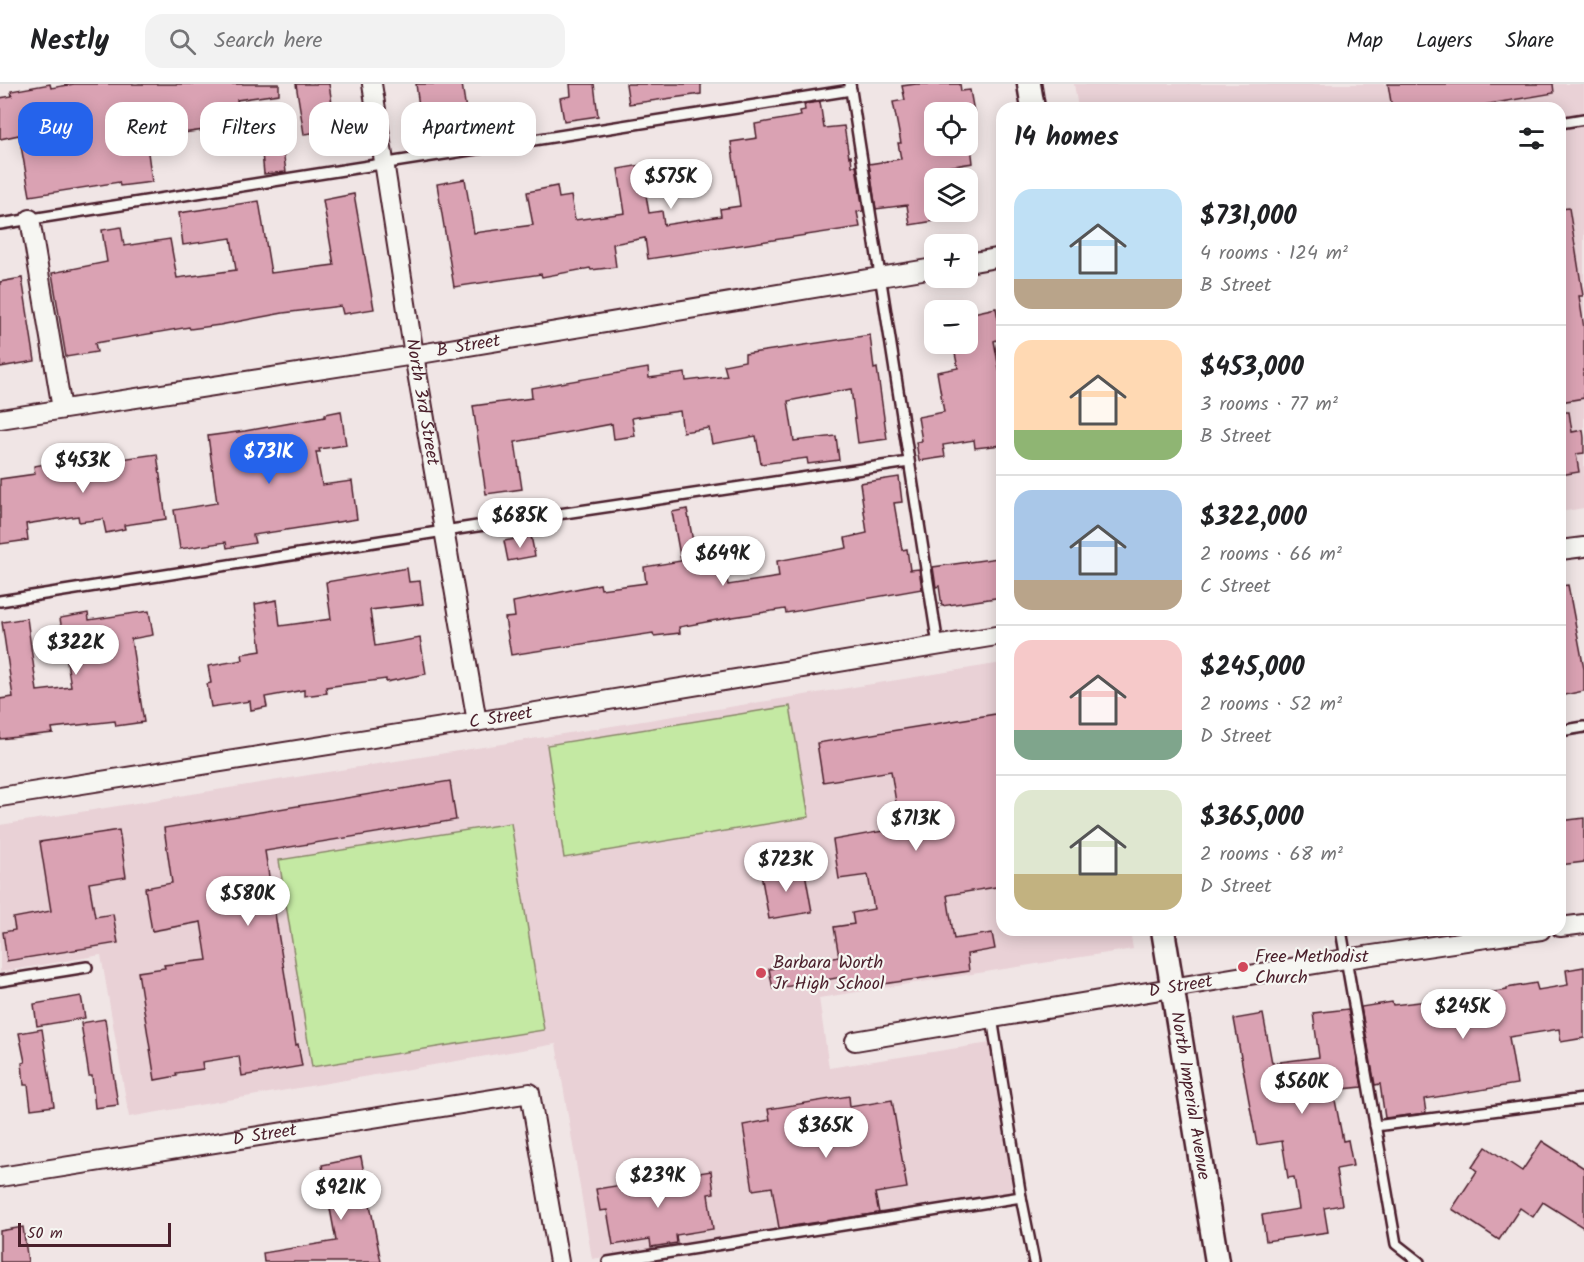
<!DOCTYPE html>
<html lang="en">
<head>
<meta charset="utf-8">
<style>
  body { margin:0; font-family:Kalam,sans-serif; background:#f2f2f2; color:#202124; height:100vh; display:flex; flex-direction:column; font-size:22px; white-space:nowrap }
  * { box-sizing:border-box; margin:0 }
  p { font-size:20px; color:#757577 }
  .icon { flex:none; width:33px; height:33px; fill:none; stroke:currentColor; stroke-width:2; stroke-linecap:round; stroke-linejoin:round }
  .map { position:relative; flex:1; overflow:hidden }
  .side { position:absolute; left:996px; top:18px; width:570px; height:834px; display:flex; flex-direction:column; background:#fff; border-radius:18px; box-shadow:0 3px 15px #0003 }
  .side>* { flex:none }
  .top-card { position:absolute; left:18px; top:18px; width:570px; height:54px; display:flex; gap:12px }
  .buttons { position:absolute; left:924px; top:18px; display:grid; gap:12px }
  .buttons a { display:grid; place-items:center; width:54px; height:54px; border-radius:12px; background:#fff; box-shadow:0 3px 15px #0003; font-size:30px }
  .scale { position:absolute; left:18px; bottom:15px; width:153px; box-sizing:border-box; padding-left:6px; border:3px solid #4a1f2b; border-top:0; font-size:16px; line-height:21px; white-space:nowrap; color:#4a1f2b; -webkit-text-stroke:4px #f6f6f2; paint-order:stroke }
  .price { position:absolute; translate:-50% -51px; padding:0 14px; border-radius:21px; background:#fff; color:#222; font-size:20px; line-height:39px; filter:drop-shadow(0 2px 3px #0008) }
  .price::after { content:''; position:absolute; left:50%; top:36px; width:18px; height:14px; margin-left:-9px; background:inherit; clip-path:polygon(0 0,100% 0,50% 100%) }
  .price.on { background:#2563eb; color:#fff }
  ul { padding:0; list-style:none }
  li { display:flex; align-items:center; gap:18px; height:150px; padding:0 18px }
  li+li { border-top:2px solid #e0e0e0 }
  li span { display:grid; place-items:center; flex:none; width:168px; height:120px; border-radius:18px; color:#555 }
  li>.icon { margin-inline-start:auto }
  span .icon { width:72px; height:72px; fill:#fffc; stroke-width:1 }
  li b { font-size:26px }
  h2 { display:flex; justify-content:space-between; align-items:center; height:72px; padding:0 18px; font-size:26px }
  .chip { padding:0 21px; border-radius:18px; background:#fff; box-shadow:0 3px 15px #0003; font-size:21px; line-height:54px }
  .chip.on { background:#2563eb; color:#fff }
  header { display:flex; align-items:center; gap:36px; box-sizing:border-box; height:84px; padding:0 30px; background:#fff; border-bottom:2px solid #e0e0e0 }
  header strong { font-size:28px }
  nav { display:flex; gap:33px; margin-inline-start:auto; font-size:21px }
  .search { width:420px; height:54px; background:#f2f2f2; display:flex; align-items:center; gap:15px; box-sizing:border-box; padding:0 21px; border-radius:18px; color:#757577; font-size:22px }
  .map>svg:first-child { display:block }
  .built { fill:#e9d1d6 }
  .pitch { fill:#c4e9a3; stroke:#878467; stroke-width:1.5 }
  .building { fill:#daa2b3; stroke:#4a1f2b; stroke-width:1.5 }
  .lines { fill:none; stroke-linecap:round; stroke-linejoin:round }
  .service-casing { stroke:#4a1f2b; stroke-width:14 }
  .minor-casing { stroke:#4a1f2b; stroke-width:22 }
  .tertiary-casing { stroke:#4a1f2b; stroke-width:27 }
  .service { stroke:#f6f6f2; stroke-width:9 }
  .minor { stroke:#f6f6f2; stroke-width:18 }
  .tertiary { stroke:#f6f6f2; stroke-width:22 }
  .poi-dot { fill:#d1495b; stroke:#f6f6f2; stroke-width:2 }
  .labels { text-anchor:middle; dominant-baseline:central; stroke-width:4.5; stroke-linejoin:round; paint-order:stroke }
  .street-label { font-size:18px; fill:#4a1f2b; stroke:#f6f6f2 }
  .poi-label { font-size:18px; fill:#4a1f2b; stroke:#f6f6f2; text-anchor:start }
</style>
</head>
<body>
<header>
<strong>Nestly</strong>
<div class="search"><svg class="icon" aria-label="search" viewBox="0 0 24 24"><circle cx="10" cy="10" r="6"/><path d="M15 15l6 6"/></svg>Search here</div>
<nav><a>Map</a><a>Layers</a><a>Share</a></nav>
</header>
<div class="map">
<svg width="1584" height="1178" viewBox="0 0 1584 1178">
  <rect width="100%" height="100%" fill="#f0e5e5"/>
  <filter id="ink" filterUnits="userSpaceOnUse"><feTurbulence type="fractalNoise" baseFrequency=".0167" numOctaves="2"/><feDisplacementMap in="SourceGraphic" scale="12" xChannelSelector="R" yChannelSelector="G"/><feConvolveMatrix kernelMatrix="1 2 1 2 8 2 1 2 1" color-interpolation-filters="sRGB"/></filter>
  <g filter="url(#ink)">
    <g class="built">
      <polygon points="1074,0 1584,0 1584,424 1560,428 1560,24 1078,24"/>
      <polygon points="1002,579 1002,846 1130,846 1133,865 819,914 829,984 990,959 1013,1109 592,1175 556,960 129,1033 101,871 0,888 0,741"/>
    </g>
    <g class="pitch">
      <polygon points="790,622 809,733 564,774 547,661"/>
      <polygon points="511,739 544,946 312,983 279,776"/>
    </g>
    <g class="building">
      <polygon points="50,0 51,4 74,0 279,0 279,10 237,16 241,34 203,41 204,46 146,54 152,98 120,102 119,98 30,112 19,51 0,55 0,14 12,12 11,7"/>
      <polygon points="296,0 329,0 336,46 304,50"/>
      <polygon points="416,0 462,0 468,39 422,45"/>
      <polygon points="570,0 594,0 598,32 564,37 560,14 571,12"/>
      <polygon points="626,0 701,0 701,10 629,20"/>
      <polygon points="916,0 960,0 961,7 970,6 974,28 934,28 934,62 971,62 973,79 934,85 934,137 910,141 907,121 876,125 869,80 901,75 898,59 901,59 893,18 905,16 902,2"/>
      <polygon points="1388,0 1553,0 1554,9 1466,24 1392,24"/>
      <polygon points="820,18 824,44 844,42 849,73 851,72 852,82 856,82 863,127 857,128 860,143 648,175 645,154 613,160 616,183 591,186 590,184 542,193 541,190 454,203 437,100 465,95 474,149 533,141 527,108 557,102 559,114 571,112 575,136 625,129 618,85 641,81 649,129 662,127 664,141 721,132 720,125 740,122 731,58 757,54 755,40 801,32 800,27 805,26 804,20"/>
      <polygon points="283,66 286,88 264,90 262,69"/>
      <polygon points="354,110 374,225 343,230 341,222 283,229 220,241 190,245 189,243 95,259 97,268 66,273 52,189 107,178 102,146 121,143 124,162 170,155 177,194 236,186 231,154 183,161 179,129 259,117 271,189 334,181 323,116"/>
      <polygon points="1569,124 1583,212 1579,212 1584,244 1584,314 1560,318 1560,125"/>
      <polygon points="22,194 35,277 0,283 0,198"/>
      <polygon points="996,224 1002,254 994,257 1002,301 1002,361 975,364 974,356 943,361 945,373 919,377 916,358 922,357 918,333 944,328 937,288 958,284 953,260 968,260 968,230"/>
      <polygon points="870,251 874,285 877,284 887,355 858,359 851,305 788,317 794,357 836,352 839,376 808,380 807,374 761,380 756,352 712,360 709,344 683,348 680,327 632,334 635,352 614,355 612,340 515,358 522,405 486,410 473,322 532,314 531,304 648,284 649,294 685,289 686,297 727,292 724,281 745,277 745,270"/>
      <polygon points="341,327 346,361 319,365 320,368 316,368 322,401 352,397 357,435 253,451 255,459 227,464 226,458 180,465 174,426 217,419 208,352 245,347 325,333 325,330"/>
      <polygon points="1560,328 1569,328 1572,348 1583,346 1584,354 1584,369 1576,370 1579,388 1560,391"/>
      <polygon points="113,368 114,376 157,370 166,435 124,441 125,445 106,449 103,435 79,438 78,432 26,440 28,456 0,460 0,395 35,390 34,382"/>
      <polygon points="899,393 902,418 894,419 902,466 907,465 910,486 919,485 922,505 786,529 785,525 733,533 679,543 680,549 654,552 653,549 511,571 505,534 515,533 513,518 600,500 601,505 646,499 644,483 681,477 672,428 687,425 697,479 723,474 728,501 779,493 777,477 847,464 845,454 867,449 860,399"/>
      <polygon points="531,452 535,472 508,477 504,457"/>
      <polygon points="998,474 1002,513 942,522 939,502 936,503 933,483"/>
      <polygon points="407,484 409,498 420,497 423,520 370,526 375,562 420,554 426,590 386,598 386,595 326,603 327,609 304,612 304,606 265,613 267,623 251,626 250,617 211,623 207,600 211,599 208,582 243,576 242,570 261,567 255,520 277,516 280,542 331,535 326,498"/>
      <polygon points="1568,501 1584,585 1584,607 1560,612 1560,502"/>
      <polygon points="149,527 153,551 131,555 144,638 116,642 115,637 52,644 53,649 0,655 0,615 13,613 2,538 27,534 37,607 71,603 60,534 88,529 89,536"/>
      <polygon points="1002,629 1002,802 947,811 954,855 992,849 995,865 967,870 969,887 844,906 842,893 773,905 769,885 839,873 834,843 854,840 852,829 874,825 868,791 839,795 833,756 900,744 891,687 823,698 817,659"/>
      <polygon points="450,697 456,736 265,767 296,961 298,960 302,982 242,992 239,972 202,978 203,985 176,989 177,992 155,996 138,888 165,884 164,881 207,876 201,838 152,847 145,804 172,799 164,744"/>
      <polygon points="1584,734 1584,778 1560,781 1560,737"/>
      <polygon points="119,746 126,793 89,799 95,833 113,830 118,859 7,877 3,848 15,846 13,834 51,827 40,758"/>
      <polygon points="804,783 812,828 769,835 761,790"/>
      <polygon points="1584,883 1584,954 1561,958 1559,945 1509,953 1517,1000 1424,1015 1426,1029 1385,1034 1380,1000 1375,1001 1361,923 1392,918 1393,921 1455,914 1507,906 1507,904 1536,899 1538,906 1568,901 1566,886"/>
      <polygon points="81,912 85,934 37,942 34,920"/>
      <polygon points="1348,925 1362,1003 1333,1006 1343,1057 1348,1056 1353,1082 1336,1085 1342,1121 1324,1124 1328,1148 1266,1157 1262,1131 1299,1125 1294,1093 1288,1094 1282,1057 1257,1061 1234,935 1263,930 1272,979 1319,973 1313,929"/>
      <polygon points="105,935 118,1021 95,1024 92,992 89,992 81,939"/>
      <polygon points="42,945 54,1022 31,1025 28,1001 24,1001 22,979 25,978 19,949"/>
      <polygon points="849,1012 850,1023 892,1016 907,1104 875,1109 879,1129 779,1144 772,1103 753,1106 743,1041 770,1036 768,1025"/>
      <polygon points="1542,1057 1584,1084 1584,1144 1543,1118 1533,1133 1520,1124 1499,1156 1452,1125 1477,1087 1472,1083 1486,1063 1522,1087"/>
      <polygon points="361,1073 381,1178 264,1178 263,1169 336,1157 322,1081"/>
      <polygon points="711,1087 714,1109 708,1110 713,1145 676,1151 677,1159 651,1163 650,1155 613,1161 607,1126 600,1127 596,1105"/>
      <polygon points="23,1143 28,1178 0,1178 0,1147"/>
    </g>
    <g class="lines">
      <g class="service-casing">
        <g id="service">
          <polyline points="850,0 938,561"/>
          <polyline points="1560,39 1584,35"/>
          <polyline points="0,140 851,6"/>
          <polyline points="0,517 444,447 909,378"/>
          <polyline points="1560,647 1584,643"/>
          <polyline points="1341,846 1396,1160 1419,1178"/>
          <polyline points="0,897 87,883"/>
          <polyline points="1375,1042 1584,1015"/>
          <polyline points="1021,1113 1034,1178"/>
          <polyline points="608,1178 1021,1113 992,934"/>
        </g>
      </g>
      <g class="minor-casing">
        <g id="minor">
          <path id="s1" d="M372,0L414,271L477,638"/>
          <polyline points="30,135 62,325"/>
          <polyline points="968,179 1002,173"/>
          <path id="s2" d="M0,335L414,271L934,184"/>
          <polyline points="1560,466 1584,463"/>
          <path id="s3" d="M0,713L506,633L1002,551"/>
          <polyline points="1560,843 1584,840"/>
          <path id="s4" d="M855,957L1345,875L1541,846"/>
          <path id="s5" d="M0,1093L530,1009L559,1178"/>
        </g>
      </g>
      <g class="tertiary-casing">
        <g id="tertiary">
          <polyline points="1029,0 1033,24"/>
          <path id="s6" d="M1163,846L1217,1178"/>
        </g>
      </g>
      <use href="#service" class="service"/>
      <use href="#minor" class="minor"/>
      <use href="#tertiary" class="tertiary"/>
    </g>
  </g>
  <g class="poi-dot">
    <circle cx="1243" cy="883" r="6"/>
    <circle cx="761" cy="889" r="6"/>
  </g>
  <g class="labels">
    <g class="street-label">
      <text stroke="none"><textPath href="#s2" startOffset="474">B Street</textPath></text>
      <text stroke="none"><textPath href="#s1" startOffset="322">North 3rd Street</textPath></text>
      <text stroke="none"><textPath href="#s3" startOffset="507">C Street</textPath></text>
      <text stroke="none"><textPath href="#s4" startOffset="330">D Street</textPath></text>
      <text stroke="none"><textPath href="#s6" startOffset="168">North Imperial Avenue</textPath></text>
      <text stroke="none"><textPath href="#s5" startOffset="268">D Street</textPath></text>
    </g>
    <g class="poi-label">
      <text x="1255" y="873">Free Methodist<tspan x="1255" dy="21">Church</tspan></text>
      <text x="773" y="879">Barbara Worth<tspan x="773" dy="21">Jr High School</tspan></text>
    </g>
  </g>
</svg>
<div class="buttons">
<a><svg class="icon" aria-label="locate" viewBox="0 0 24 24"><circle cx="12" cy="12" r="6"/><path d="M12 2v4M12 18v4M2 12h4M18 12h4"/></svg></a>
<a><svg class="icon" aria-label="layers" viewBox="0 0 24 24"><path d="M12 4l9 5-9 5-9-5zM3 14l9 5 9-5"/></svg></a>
<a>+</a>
<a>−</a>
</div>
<div class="scale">50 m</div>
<b class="price" style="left:671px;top:126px">$575K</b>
<b class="price on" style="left:269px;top:401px">$731K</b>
<b class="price" style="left:83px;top:410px">$453K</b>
<b class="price" style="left:520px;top:465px">$685K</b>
<b class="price" style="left:723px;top:503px">$649K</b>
<b class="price" style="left:76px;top:592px">$322K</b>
<b class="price" style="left:916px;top:768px">$713K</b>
<b class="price" style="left:786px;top:809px">$723K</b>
<b class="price" style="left:248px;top:843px">$580K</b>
<b class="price" style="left:1463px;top:956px">$245K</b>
<b class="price" style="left:1302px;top:1031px">$560K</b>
<b class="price" style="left:826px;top:1075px">$365K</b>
<b class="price" style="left:658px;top:1125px">$239K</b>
<b class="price" style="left:341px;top:1137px">$921K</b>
<div class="top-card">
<a class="chip on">Buy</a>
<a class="chip">Rent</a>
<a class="chip">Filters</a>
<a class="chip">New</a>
<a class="chip">Apartment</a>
</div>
<section class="side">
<h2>14 homes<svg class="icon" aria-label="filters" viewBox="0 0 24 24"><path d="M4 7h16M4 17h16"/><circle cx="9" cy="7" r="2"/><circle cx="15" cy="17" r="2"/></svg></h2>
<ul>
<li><span style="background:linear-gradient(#bfe0f5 75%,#b9a48a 0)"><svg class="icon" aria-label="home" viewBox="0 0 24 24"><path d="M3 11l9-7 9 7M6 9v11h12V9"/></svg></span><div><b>$731,000</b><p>4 rooms · 124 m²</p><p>B Street</p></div></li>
<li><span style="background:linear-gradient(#ffd9b3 75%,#8fb573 0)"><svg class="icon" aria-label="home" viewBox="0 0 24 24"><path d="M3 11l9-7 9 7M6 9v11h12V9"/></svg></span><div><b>$453,000</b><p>3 rooms · 77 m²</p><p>B Street</p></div></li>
<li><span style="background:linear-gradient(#a9c7e8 75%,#b9a48a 0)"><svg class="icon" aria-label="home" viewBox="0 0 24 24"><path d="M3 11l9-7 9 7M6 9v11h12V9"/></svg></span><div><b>$322,000</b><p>2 rooms · 66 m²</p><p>C Street</p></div></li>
<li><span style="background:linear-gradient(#f6c9c9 75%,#7fa58c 0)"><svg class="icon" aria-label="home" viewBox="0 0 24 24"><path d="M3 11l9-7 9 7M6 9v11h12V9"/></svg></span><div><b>$245,000</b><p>2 rooms · 52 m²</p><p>D Street</p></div></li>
<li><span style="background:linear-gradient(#dfe7d0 70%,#c2b280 0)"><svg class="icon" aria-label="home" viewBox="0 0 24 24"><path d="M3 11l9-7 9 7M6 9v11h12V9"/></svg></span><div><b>$365,000</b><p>2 rooms · 68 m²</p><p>D Street</p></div></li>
</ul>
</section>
</div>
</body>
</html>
